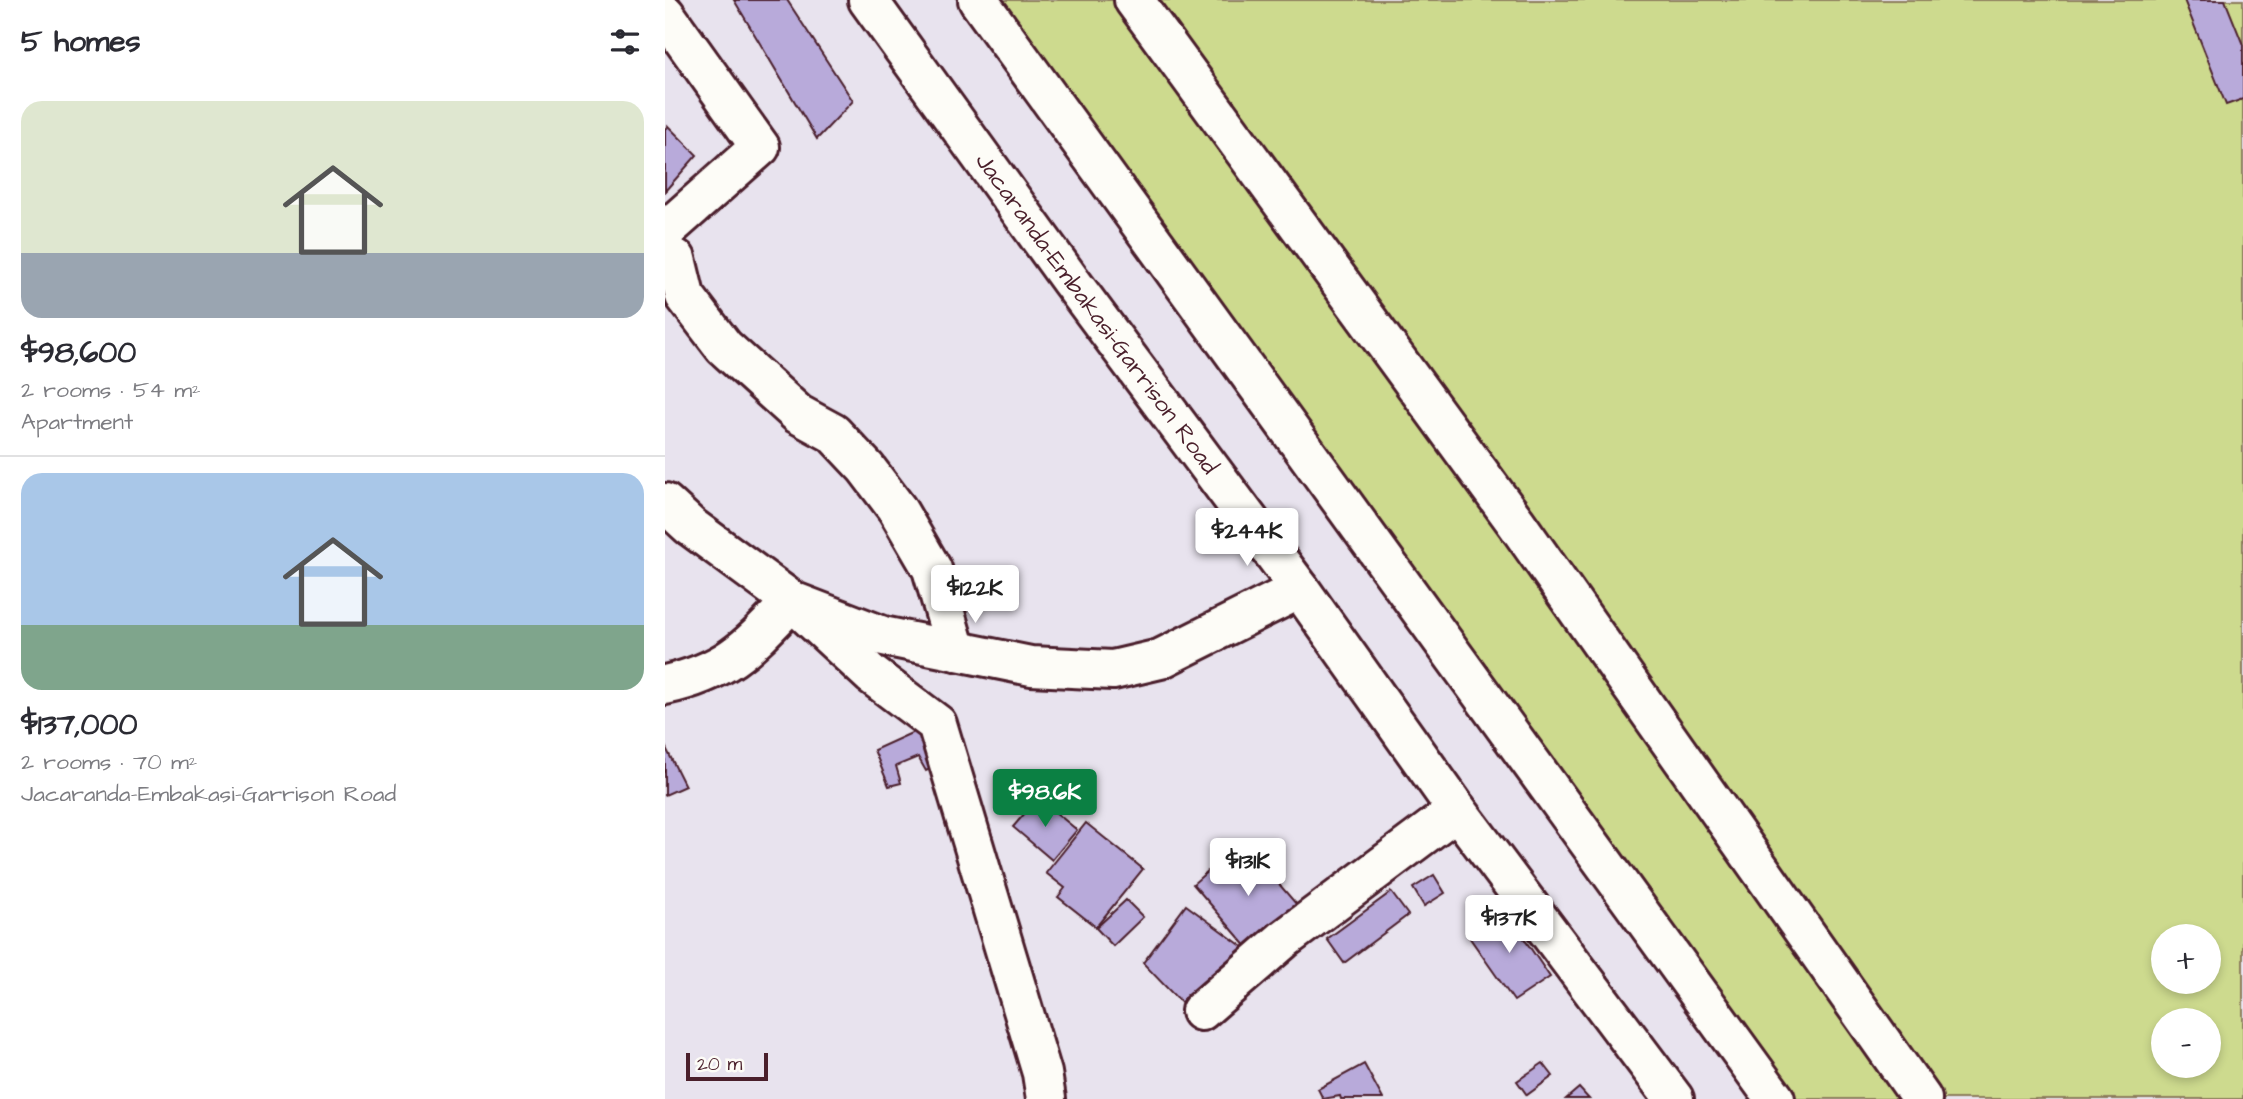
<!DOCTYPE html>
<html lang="en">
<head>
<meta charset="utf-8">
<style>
  body { margin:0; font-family:"Architects Daughter",sans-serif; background:#f2f2f3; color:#2b2b33; height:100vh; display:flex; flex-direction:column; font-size:26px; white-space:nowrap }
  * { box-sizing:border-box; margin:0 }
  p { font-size:23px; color:#7c7c81 }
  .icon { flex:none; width:38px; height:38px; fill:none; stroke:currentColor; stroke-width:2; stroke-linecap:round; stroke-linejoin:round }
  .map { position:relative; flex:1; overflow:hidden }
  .side { display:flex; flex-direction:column; background:#fff; width:665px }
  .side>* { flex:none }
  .tools { position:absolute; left:1486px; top:924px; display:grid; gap:14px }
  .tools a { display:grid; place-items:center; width:70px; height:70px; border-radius:50%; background:#fff; box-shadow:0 4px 10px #0003; font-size:35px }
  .scale { position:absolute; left:21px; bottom:18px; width:82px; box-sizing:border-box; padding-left:7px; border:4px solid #4a1f2b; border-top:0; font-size:19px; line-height:24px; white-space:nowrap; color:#4a1f2b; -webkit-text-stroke:5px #fdfcf7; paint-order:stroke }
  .price { position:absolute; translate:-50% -60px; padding:0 16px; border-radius:7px; background:#fff; color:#222; font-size:23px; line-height:46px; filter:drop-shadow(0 2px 4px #0008) }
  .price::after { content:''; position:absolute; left:50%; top:42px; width:21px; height:16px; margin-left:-10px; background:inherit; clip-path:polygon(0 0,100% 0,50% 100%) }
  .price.current { background:#0b8043; color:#fff }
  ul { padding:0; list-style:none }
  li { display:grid; align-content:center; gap:14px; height:371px; padding:0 21px }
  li+li { border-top:2px solid #e1e1e2 }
  li span { display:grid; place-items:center; height:217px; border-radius:21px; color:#555 }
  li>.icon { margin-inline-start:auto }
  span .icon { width:126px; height:126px; fill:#fffc; stroke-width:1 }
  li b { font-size:30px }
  h2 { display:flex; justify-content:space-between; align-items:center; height:84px; padding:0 21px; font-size:30px }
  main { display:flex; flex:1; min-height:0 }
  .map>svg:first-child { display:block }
  .green { fill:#cdda8e; stroke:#8c7c5c; stroke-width:2; fill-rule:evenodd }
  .building { fill:#b8aada; stroke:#4a1f2b; stroke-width:2 }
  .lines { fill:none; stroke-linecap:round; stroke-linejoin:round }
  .minor-casing { stroke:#4a1f2b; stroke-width:44 }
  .minor { stroke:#fdfcf7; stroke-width:38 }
  .labels { text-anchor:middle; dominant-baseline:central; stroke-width:5; stroke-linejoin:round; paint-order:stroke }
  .street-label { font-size:24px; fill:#4a1f2b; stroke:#fdfcf7 }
</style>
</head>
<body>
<main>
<section class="side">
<h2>5 homes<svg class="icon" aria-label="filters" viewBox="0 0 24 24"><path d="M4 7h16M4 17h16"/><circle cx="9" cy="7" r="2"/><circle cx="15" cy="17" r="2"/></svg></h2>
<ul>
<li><span style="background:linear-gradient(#dfe7d0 70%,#9aa5b1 0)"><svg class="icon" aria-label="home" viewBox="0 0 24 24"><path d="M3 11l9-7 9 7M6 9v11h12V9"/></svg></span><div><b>$98,600</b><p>2 rooms · 54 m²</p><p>Apartment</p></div></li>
<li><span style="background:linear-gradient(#a9c7e8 70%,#7fa58c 0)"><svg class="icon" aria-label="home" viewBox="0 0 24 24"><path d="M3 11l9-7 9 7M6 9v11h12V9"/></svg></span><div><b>$137,000</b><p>2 rooms · 70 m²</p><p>Jacaranda-Embakasi-Garrison Road</p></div></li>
</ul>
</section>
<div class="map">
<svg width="1578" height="1099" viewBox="0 0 1578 1099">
  <rect width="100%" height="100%" fill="#e8e3ee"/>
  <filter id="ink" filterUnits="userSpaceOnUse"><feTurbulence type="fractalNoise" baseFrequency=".0143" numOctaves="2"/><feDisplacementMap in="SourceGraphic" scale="14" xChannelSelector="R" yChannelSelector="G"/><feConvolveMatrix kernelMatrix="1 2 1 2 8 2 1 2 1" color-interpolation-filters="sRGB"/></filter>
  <g filter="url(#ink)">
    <path class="green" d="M334,0H1578V1099H1124ZM1498,936H1544V982H1498ZM1498,1020H1544V1066H1498Z"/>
    <g class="building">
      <polygon points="69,0 122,0 188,101 152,139"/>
      <polygon points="1519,0 1560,0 1578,45 1578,99 1561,105"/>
      <polygon points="3,126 32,155 0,191 0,129"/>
      <polygon points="262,726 273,765 261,771 253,757 231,766 236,783 224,786 209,750"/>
      <polygon points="0,746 20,786 0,795"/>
      <polygon points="373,798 412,830 387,860 348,827"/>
      <polygon points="421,823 478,869 431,927 393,897 400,888 381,873"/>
      <polygon points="577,841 638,912 589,955 528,884"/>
      <polygon points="769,875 780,893 759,906 748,888"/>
      <polygon points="726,892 743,915 679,963 662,939"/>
      <polygon points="461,900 478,917 448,946 431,928"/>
      <polygon points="521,905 589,955 523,1010 478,963"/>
      <polygon points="839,909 885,977 849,1001 802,934"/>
      <polygon points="878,1063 888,1076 862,1095 852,1081"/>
      <polygon points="699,1064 718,1099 676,1099 675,1096 658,1099 653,1089"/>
      <polygon points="914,1088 924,1099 901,1099"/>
    </g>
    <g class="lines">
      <g class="minor-casing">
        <g id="minor">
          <path id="s1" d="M203,0L405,280L635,589L792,810L1009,1099"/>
          <polyline points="313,0 1110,1099"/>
          <polyline points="469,0 852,524 1257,1099"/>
          <polyline points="0,14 95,147 0,231"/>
          <polyline points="11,259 20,296 59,347 133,414 168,433 201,468 232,509 267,569 291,651"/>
          <polyline points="0,503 25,526 127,601 218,636 366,666 448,670 495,659 635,589"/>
          <path d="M0,685C64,671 84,646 127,601L207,675L272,724L377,1073L381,1099"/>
          <polyline points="536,1011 618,940 792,810"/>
        </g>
      </g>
      <use href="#minor" class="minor"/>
    </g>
  </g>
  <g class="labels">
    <g class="street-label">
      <text stroke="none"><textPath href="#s1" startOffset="388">Jacaranda-Embakasi-Garrison Road</textPath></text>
    </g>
  </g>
</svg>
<div class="tools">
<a>+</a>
<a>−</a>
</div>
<div class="scale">20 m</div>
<b class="price" style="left:582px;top:568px">$244K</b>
<b class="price" style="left:310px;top:625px">$122K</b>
<b class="price current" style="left:380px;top:829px">$98.6K</b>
<b class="price" style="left:583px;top:898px">$131K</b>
<b class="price" style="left:844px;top:955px">$137K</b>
</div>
</main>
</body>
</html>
